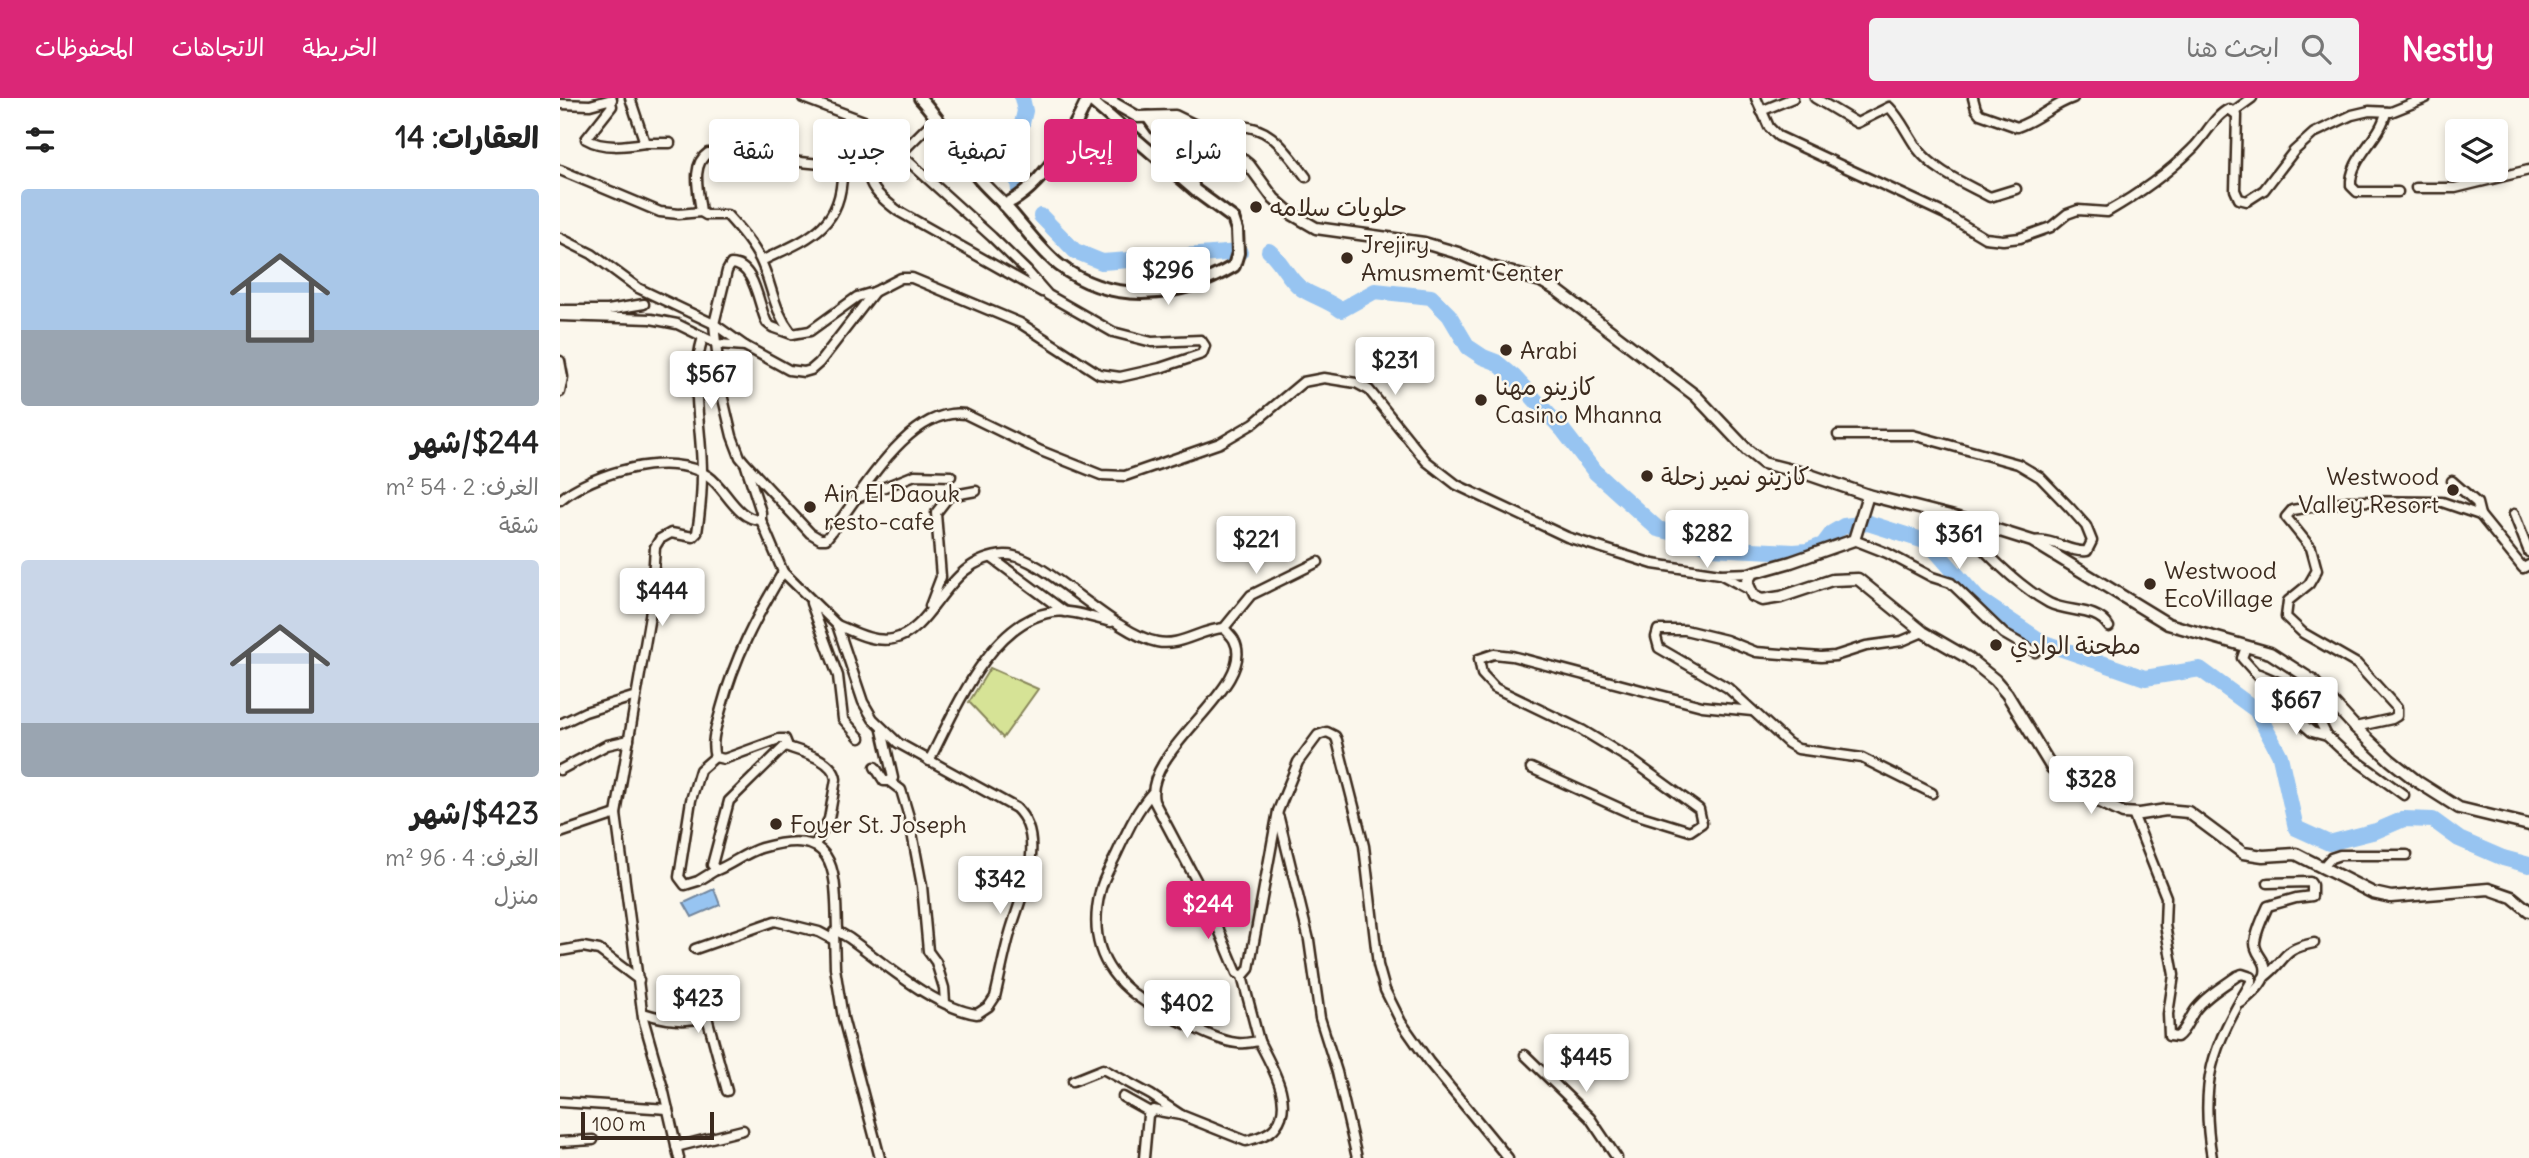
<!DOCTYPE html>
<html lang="ar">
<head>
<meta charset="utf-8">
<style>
  body { margin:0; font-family:Delius,"Playpen Sans Arabic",sans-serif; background:#f2f2f2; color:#222; direction:rtl; height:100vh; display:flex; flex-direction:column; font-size:26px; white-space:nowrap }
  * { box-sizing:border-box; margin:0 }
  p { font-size:23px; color:#767676 }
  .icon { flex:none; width:38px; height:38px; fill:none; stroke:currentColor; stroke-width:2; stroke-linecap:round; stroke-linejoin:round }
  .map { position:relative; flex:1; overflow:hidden; direction:ltr }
  .drawer { display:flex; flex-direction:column; background:#fff; width:560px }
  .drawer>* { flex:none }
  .banner { position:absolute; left:21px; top:21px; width:665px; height:63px; direction:rtl; display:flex; gap:14px }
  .buttons { position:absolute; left:1885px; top:21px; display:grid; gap:14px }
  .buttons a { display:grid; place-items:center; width:63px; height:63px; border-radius:7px; background:#fff; box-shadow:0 4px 10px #0003; font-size:35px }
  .scale { position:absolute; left:21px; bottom:18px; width:133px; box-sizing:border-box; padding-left:7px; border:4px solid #3b2a1e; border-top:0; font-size:19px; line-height:24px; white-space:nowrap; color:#3b2a1e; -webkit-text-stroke:5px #fbf7ec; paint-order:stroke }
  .price { position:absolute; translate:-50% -60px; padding:0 16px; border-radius:7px; background:#fff; color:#222; font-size:23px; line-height:46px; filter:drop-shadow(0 2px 4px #0008) }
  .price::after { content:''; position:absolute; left:50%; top:42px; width:21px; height:16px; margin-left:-10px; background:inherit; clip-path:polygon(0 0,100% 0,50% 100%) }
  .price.selected { background:#db2777; color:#fff }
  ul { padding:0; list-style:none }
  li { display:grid; align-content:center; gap:14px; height:371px; padding:0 21px }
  li span { display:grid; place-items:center; height:217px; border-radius:7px; color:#555 }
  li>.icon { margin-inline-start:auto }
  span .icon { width:126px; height:126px; fill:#fffc; stroke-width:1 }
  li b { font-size:30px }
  h2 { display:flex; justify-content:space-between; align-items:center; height:84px; padding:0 21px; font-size:30px }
  .pill { padding:0 24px; border-radius:7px; background:#fff; box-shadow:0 4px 10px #0003; font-size:24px; line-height:63px }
  .pill.selected { background:#db2777; color:#fff }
  header { display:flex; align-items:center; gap:42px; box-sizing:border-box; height:98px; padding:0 35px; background:#db2777; color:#fff }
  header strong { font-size:33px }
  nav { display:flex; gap:38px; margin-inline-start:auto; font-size:24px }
  .search { width:490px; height:63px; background:#f2f2f2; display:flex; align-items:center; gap:18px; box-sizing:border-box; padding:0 24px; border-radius:7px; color:#767676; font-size:26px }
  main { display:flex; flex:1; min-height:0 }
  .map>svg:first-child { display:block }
  .green { fill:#d6e396; stroke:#88865a; stroke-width:2 }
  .water { fill:#97c4f1; stroke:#72869d; stroke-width:2 }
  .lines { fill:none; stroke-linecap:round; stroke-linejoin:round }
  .river { stroke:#97c4f1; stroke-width:16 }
  .minor-casing { stroke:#3b2a1e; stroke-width:13 }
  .tertiary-casing { stroke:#3b2a1e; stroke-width:15 }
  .secondary-casing { stroke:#3b2a1e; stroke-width:16 }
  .minor { stroke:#fbf7ec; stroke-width:8 }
  .tertiary { stroke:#fbf7ec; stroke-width:10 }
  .secondary { stroke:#fbf7ec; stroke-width:10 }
  .poi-dot { fill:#3b2a1e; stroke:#fbf7ec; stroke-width:2.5 }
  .labels { text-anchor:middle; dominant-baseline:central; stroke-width:5; stroke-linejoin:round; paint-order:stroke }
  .poi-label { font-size:24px; fill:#3b2a1e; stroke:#fbf7ec; text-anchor:start }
</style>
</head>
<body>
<header>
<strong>Nestly</strong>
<div class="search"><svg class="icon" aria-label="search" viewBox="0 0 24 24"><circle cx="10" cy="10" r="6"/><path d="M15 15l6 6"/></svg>ابحث هنا</div>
<nav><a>الخريطة</a><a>الاتجاهات</a><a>المحفوظات</a></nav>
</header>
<main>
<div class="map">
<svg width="1969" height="1060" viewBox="0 0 1969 1060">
  <rect width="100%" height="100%" fill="#fbf7ec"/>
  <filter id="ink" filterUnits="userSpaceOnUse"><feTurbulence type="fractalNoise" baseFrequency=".0143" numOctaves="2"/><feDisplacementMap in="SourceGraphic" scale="14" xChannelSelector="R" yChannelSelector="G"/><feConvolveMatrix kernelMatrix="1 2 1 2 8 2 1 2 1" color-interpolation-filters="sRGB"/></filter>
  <g filter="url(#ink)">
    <polygon class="green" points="430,570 478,591 443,640 409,604"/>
    <polygon class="water" points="154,791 160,807 132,819 124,805"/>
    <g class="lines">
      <g class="river">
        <polyline points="459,93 455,55 465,13 462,0"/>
        <polyline points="481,118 515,153 542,164 680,154"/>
        <path d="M709,153C722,163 728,182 742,191C755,199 769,203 781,212L815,193L871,199L889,217L908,249L923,259L936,264L954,279L1002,331L1035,374L1098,431L1127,438L1151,450L1234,454L1247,453L1263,447L1272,435L1284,428L1308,425L1368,444L1418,501L1482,544L1585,580L1640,571L1696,612L1720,658L1736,730L1769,745L1816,733L1844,721L1873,722L1899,741L1943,760L1969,767"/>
      </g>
      <g class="minor-casing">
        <g id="minor">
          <path d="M243,0L304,23L432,139L467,173L488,197L553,234L592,244L641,242L645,248L642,256L600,270L560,279L539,276L460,225L352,180H341L314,194L297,199L250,233L232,236L212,229L207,225C198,208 196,166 171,166L167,173L154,226L161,292L172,338L180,359L185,365L250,435L260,441H266C298,403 346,308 405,316L481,353L541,377L565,378L660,345L694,325L743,284L764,280L796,285L809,292L866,363L897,387L1007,439L1093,466L1160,476"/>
          <path d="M1196,0L1209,29L1218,38L1383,115L1425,140L1443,142L1460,140L1491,129L1507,116L1518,112L1547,114C1577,97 1608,75 1632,51C1645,39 1654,18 1669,11L1677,17L1675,92L1679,101L1687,103L1704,92L1734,53L1754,35L1792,17L1809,13L1831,14L1866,0"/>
          <path d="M1255,0L1297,25L1329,9C1341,21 1347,36 1357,50C1375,74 1404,85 1430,99L1456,91"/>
          <path d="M1413,0L1416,11L1420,16L1457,29C1478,22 1492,7 1513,0"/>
          <path d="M50,2L52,8L26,41C43,51 66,48 85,45L70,0"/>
          <polyline points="0,6 30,7 52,1"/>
          <polyline points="1201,13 1233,0"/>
          <polyline points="1674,13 1692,0"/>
          <path d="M1826,14C1821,41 1789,60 1791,88L1797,94H1838"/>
          <path d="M322,41C302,78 304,87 338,113L482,194"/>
          <path d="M659,43L671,29C708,23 726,53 746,79"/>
          <polyline points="85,45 110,45"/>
          <polyline points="340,56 377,19"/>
          <polyline points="0,72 100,114 119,116 141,114"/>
          <polyline points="1856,90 1895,90 1969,72"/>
          <polyline points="0,140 32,156 78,190 154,226 185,248 229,272 244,274 251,272 259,265 314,194"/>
          <path d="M201,163C245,142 282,131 282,75L271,67L148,55C130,67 139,95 141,114L146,117H167C179,130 192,145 200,161C213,188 212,210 232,236"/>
          <polyline points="0,212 48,212 84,206"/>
          <polyline points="0,218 91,221 117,226 158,246 185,248"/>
          <polyline points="0,263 3,279 0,294"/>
          <path d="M1278,337H1353L1458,366L1480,379L1510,410L1526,428L1532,443L1527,453C1507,455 1496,440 1472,443"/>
          <path d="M186,368L201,414V422L223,474L277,527L303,604L313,621L338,645L456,710C489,742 460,799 450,835C444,856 440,878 435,899L429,908L417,916C374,910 324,865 289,840L277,833L274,834L275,870L283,920L320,1060"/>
          <polyline points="1892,383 1917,405 1920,417"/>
          <polyline points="297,400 355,377 391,378"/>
          <path d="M0,402C32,375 111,352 148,378C166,390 176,422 201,422"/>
          <polyline points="1954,416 1969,454"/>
          <path d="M1396,420C1420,450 1456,487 1489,505C1508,515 1537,509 1549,529"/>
          <polyline points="1294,442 1327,455 1372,479 1391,485 1444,536 1475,554"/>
          <polyline points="432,460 505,514"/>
          <path d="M223,474C195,521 175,559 161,611C157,627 150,643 155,659L164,661L219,641H225L227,646L169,703L152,767L157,772C172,766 185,755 201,750C280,727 275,775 277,833"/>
          <polyline points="1188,491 1160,476 1192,475"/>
          <polyline points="251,505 278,578 283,621 300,640"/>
          <polyline points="370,508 381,479 376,415 389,398 416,393"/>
          <path d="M277,527C294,534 314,545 333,541C376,532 385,460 445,457C481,455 551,535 597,544C620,549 641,531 664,530C667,534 672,538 674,542C699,587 582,652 594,703L646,801L677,875L683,878L689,871L718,713L738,664L758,637L767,634L775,638L777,642L804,748L818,867L825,892L841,924L869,964L948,1060"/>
          <polyline points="664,530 691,497 758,464"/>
          <polyline points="1363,534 1342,543 1306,548 1275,558 1261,559 1196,554 1166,542 1125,532 1098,532 1096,539 1099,550 1168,590 1228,645 1238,651 1302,660 1372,695"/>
          <polyline points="1686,549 1682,560 1737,621 1752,634 1767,638 1782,652 1844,697"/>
          <polyline points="1699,576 1729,589 1761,626 1767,638"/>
          <polyline points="0,626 25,614 76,598"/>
          <polyline points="1795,629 1832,621 1837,618 1837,610 1797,566 1743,535 1726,519 1728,503 1749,486 1757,472 1751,450 1726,419 1732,412 1788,403 1882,404 1920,417 1963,470 1969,467"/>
          <path d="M225,648C242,654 273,661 276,681L269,721L255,747"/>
          <polyline points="155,659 140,672 131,702 119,779 125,787 138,783 156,772"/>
          <path d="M369,663C395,613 430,524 492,514C510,511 533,520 551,524"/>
          <polyline points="315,669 324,683 329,683 333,680 322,632"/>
          <polyline points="971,670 1068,714 1130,733 1142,725 1139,711 1073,663 1022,632 935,590 922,576 919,561 934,556 952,558 1142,608 1192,613"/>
          <polyline points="0,672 47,647 69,642"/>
          <polyline points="329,683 341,692 349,719 362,788 368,853 376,864 384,890 385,904"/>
          <path d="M1573,716L1606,799L1605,827L1614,877L1608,916L1609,938L1617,939C1626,933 1629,920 1636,911C1646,898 1663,888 1677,878L1682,876L1691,879V884C1652,950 1639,984 1652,1060"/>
          <polyline points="719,720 749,842 760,920 777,974 797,1060"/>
          <polyline points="0,735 56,716"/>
          <polyline points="1762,770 1771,760 1780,757 1847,757"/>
          <polyline points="135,851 215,823 259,834 274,842"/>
          <polyline points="0,853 23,849 39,852 79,882"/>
          <polyline points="682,878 699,943"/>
          <path d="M1703,880C1728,862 1719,852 1754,845"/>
          <path d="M1681,905C1692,896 1711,881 1704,865C1701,858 1695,854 1695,845C1696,833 1703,819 1708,808L1736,800L1752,798V787L1750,784L1708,785"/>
          <path d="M83,915C105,922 124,925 147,919L167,993"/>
          <polyline points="965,957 1030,1020 1057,1060"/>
          <polyline points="513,983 543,971 591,997 621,1017"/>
          <polyline points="563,999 590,1014"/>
          <polyline points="0,1004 108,1011"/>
          <polyline points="0,1044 33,1042"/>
          <polyline points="116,1049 183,1032"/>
          <path d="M119,1060L103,990L83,920L56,716L91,512L95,449L100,441L111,435L133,439L137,435C140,416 142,394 142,375C142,329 129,284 143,239"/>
          <path d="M584,1060L588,1017L593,1012L621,1017L686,1043C696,1040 710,1037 716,1028C735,1004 710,966 699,943C692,944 684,946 677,945C658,943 635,930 618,922C562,896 524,862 540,794C543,780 551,768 557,755C567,734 576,713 592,695"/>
        </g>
      </g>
      <g class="tertiary-casing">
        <g id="tertiary">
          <polyline points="545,0 578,19 615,18 648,34 689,67 714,101 730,115 756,130 864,145 898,155 928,168 981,183 998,193 1136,298 1187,352 1203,365 1247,376 1308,397 1402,421 1472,443 1608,526 1710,555 1752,582 1795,629 1830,662 1858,684 1899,710 1969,727"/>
          <polyline points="1308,397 1294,442 1231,464 1192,475 1187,484 1193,498 1202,502 1221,499 1272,482 1298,481 1363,534 1408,560 1435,582 1447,596 1492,670 1526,697 1563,715 1580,716 1606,712 1628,714 1683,755 1703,758 1736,756 1813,795 1831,799 1929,791 1952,799 1969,813"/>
        </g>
      </g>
      <g class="secondary-casing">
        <g id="secondary">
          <path d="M360,0C382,24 397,51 416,77C426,90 439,100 449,112C465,130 480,152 499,167C552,208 620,200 674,168L678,155L677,132L673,120L636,93L528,0"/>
          <polyline points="588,19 624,69 633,87"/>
          <path d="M444,107C483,90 511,37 528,1"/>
        </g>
      </g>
      <use href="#minor" class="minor"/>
      <use href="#tertiary" class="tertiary"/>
      <use href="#secondary" class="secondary"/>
    </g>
  </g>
  <g class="poi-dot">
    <circle cx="696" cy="109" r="7"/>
    <circle cx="787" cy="160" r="7"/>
    <circle cx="946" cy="252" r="7"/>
    <circle cx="921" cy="302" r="7"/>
    <circle cx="1087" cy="378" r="7"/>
    <circle cx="1893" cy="392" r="7"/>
    <circle cx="250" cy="409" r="7"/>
    <circle cx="1590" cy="486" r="7"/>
    <circle cx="1436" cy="547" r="7"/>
    <circle cx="216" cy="726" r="7"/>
  </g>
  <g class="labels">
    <g class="poi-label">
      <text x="710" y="109">حلويات سلامه</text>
      <text x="801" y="146">Jrejiry<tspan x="801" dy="28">Amusmemt Center</tspan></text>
      <text x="960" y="252">Arabi</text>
      <text x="935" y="288">كازينو مهنا<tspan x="935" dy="28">Casino Mhanna</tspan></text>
      <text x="1101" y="378">كازينو نمير زحلة</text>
      <text x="1879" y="378" text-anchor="end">Westwood<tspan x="1879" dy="28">Valley Resort</tspan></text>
      <text x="264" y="395">Ain El Daouk<tspan x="264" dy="28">resto-cafe</tspan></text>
      <text x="1604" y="472">Westwood<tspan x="1604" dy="28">EcoVillage</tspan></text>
      <text x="1450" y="547">مطحنة الوادي</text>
      <text x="230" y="726">Foyer St. Joseph</text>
    </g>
  </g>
</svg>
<div class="buttons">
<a><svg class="icon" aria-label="layers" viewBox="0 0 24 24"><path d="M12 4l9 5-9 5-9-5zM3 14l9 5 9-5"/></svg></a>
</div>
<div class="scale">100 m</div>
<b class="price" style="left:608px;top:209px">$296</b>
<b class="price" style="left:835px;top:299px">$231</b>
<b class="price" style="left:151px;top:313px">$567</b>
<b class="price" style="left:1147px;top:472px">$282</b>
<b class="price" style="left:1399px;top:473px">$361</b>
<b class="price" style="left:696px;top:478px">$221</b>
<b class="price" style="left:102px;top:530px">$444</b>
<b class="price" style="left:1736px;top:639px">$667</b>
<b class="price" style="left:1531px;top:718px">$328</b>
<b class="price" style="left:440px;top:818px">$342</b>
<b class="price selected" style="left:648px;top:843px">$244</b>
<b class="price" style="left:138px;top:937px">$423</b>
<b class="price" style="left:627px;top:942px">$402</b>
<b class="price" style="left:1026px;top:996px">$445</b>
<div class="banner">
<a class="pill">شراء</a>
<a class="pill selected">إيجار</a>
<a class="pill">تصفية</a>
<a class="pill">جديد</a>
<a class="pill">شقة</a>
</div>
</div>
<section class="drawer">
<h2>العقارات: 14<svg class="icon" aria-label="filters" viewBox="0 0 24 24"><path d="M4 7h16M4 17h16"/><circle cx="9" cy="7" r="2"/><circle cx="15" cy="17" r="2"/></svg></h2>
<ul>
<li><span style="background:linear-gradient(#a9c7e8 65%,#9aa5b1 0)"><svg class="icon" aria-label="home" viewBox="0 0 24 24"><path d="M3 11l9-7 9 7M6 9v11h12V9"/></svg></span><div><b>$244/شهر</b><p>الغرف: 2 · 54 m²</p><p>شقة</p></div></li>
<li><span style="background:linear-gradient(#c9d6e8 75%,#9aa5b1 0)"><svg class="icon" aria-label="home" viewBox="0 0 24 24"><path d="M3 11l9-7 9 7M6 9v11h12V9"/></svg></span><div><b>$423/شهر</b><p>الغرف: 4 · 96 m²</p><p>منزل</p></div></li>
</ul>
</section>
</main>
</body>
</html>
